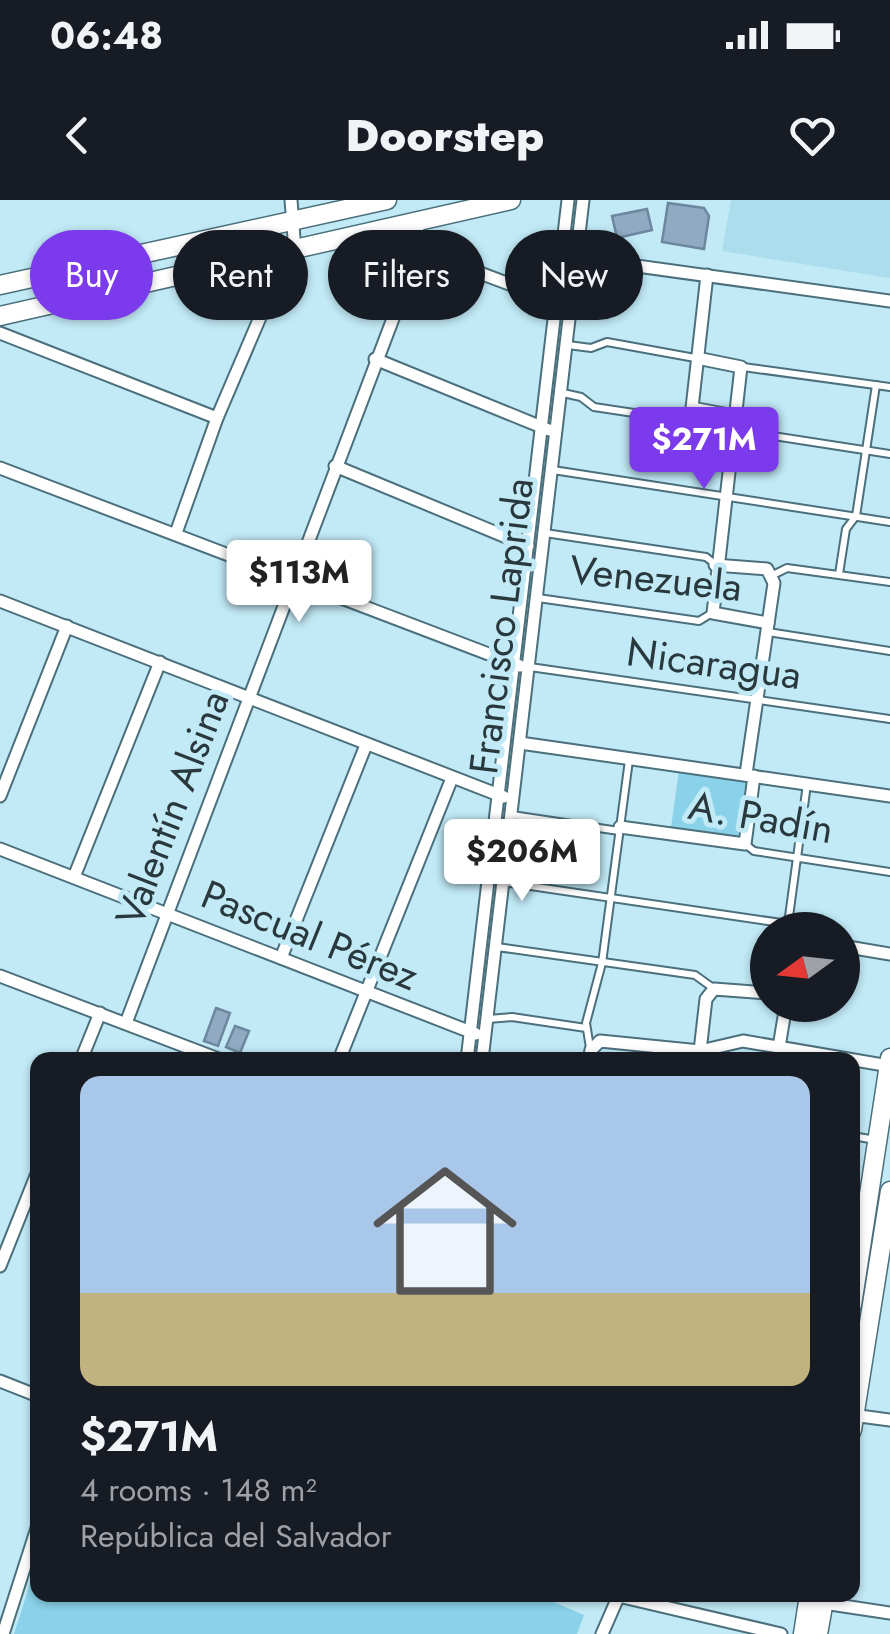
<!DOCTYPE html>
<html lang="en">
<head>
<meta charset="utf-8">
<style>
  body { margin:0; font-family:Jost,sans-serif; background:#242831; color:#f1f3f6; height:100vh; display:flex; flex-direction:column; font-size:38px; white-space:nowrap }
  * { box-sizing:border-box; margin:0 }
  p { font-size:32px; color:#9ea1a6 }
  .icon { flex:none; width:55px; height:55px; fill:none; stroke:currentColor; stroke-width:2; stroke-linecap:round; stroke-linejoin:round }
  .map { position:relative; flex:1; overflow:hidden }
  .side { position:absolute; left:30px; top:852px; width:830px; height:550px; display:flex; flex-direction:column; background:#171b24; border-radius:20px; box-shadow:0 2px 8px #0004 }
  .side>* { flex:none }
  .banner { position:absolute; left:30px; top:30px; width:830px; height:90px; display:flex; gap:20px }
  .needle { width:65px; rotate:255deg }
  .tools { position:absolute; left:750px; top:712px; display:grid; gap:20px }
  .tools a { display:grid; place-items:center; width:110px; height:110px; border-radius:50%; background:#171b24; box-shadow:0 2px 8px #0004; font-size:50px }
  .price { position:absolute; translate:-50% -85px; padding:0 22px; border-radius:10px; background:#fff; color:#222; font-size:32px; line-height:65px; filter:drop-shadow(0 2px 5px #0008) }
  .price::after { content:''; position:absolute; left:50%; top:60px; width:30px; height:22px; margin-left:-15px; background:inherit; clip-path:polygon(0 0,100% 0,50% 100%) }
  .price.current { background:#7c3aed; color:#fff }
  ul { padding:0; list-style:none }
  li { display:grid; align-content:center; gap:20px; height:530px; padding:0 50px }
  li span { display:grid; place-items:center; height:310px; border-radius:20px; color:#555 }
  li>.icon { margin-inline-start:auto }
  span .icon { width:180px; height:180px; fill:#fffc; stroke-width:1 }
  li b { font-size:42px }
  .chip { padding:0 35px; border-radius:45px; background:#171b24; box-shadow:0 2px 8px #0004; font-size:35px; line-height:90px }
  .chip.current { background:#7c3aed; color:#fff }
  .status { display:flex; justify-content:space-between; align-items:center; height:70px; padding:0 50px; background:#171b24; direction:ltr }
  .status svg { height:28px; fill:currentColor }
  header { display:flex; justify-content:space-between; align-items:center; height:130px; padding:0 50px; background:#171b24; font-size:45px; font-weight:800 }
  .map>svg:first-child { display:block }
  .built { fill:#acdded }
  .green { fill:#89d2e9 }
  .building { fill:#8faac1; stroke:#6d879e; stroke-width:2.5 }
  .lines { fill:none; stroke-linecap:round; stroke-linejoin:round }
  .lane-casing { stroke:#4b707c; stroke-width:10 }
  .street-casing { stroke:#4b707c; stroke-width:15 }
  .secondary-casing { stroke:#4b707c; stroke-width:21 }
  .lane { stroke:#fff; stroke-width:6 }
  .street { stroke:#fff; stroke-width:11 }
  .secondary { stroke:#fff; stroke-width:18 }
  .labels { text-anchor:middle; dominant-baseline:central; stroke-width:10; stroke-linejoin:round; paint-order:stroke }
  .street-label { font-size:40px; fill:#28383d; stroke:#c1e9f6 }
</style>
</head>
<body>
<div class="status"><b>06:48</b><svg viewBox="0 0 49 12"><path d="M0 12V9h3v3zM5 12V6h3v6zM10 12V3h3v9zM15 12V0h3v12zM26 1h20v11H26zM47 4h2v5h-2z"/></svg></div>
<header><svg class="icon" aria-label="back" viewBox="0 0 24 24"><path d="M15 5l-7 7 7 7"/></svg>Doorstep<svg class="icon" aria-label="heart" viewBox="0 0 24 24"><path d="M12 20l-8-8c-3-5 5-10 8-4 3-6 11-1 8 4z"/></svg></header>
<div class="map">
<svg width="890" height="1434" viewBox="0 0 890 1434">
  <rect width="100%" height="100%" fill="#c1e9f6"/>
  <polygon class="built" points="731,0 890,0 890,78 722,51"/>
  <g class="green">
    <polygon points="679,570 746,580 738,638 671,628"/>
    <polygon points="37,1362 38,1395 537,1395 584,1415 577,1434 14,1434"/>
  </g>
  <g class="building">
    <polygon points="668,3 704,8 709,16 704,49 662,42"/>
    <polygon points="647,9 652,30 617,38 612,16"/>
    <polygon points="216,808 230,813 218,846 204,841"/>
    <polygon points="235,826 249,831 240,853 226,847"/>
  </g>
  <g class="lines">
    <g class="lane-casing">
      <g id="lane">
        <polyline points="568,145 591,148 607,142 695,158"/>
        <polyline points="743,167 890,187"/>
        <polyline points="563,193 581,197 594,207 674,219 692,208"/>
        <polyline points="734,230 890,254"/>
        <polyline points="553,270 890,322"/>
        <polyline points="545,333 706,357 715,364"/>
        <polyline points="839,374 846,329 856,316 876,185"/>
        <polyline points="773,375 787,368 890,382"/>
        <polyline points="538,398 699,421 712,413"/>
        <polyline points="768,432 890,451"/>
        <polyline points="530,467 890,519"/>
        <polyline points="512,615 619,631"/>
        <polyline points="745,644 754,651 890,672"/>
        <polyline points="503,682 788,724"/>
        <polyline points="792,730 788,724 807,584"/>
        <polyline points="497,747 695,775 713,788"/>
        <polyline points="488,819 512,817 586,828"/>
        <polyline points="590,848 586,823 602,763 629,560"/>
        <polyline points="852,936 876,940"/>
      </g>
    </g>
    <g class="street-casing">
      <g id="street">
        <polyline points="419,50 565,105"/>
        <polyline points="572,57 890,101"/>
        <polyline points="707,75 692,208 735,216"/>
        <polyline points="0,133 217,218"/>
        <polyline points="697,158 741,167 713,413 768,423"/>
        <polyline points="375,159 549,230"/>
        <polyline points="335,266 528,346"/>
        <polyline points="0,268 520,466"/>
        <polyline points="176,333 217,218 294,38 291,0"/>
        <polyline points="715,365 767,369 774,383 746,574"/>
        <polyline points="0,401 504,597"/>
        <polyline points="520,543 890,596"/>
        <polyline points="0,596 67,426"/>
        <polyline points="620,627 745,644 754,576"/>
        <polyline points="0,649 476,834"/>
        <polyline points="74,677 160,462"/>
        <polyline points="842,746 890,754"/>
        <polyline points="281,758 366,545"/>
        <polyline points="0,776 221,860"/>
        <polyline points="126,823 419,50 417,22"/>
        <polyline points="779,847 786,805"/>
        <polyline points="700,851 706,799 714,789 768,793"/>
        <polyline points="81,860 100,813"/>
        <polyline points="339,860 452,578"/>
        <polyline points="467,860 568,0"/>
        <polyline points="482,860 583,0"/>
        <polyline points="589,860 591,850 600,841 700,851 743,841 890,866"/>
        <polyline points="0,1066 38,971"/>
        <polyline points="0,1181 38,1196"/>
        <polyline points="852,1215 890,1220"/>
        <polyline points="614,1395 781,1434"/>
        <polyline points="817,1402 890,1413"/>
        <polyline points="3,1434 38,1325"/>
        <polyline points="602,1434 619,1395"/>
      </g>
    </g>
    <g class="secondary-casing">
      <g id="secondary">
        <polyline points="0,85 387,0"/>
        <polyline points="0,116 511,0"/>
        <polyline points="852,1105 890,858"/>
        <polyline points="852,1230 890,991"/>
        <polyline points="803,1434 809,1395"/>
        <polyline points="818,1434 825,1395"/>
      </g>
    </g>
    <use href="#lane" class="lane"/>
    <use href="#street" class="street"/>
    <use href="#secondary" class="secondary"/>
  </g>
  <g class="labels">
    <g class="street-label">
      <text transform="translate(656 378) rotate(6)">Venezuela</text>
      <text transform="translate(501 426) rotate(-83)">Francisco Laprida</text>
      <text transform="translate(714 463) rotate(8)">Nicaragua</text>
      <text transform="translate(172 608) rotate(-69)">Valentín Alsina</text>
      <text transform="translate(761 617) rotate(10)">A. Padín</text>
      <text transform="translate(310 735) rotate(22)">Pascual Pérez</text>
    </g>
  </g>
</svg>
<div class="tools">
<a><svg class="needle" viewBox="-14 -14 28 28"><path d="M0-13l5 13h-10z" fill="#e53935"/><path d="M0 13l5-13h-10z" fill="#9ea1a6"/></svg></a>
</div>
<b class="price current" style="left:704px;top:292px">$271M</b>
<b class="price" style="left:299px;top:425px">$113M</b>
<b class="price" style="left:522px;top:704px">$206M</b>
<div class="banner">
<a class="chip current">Buy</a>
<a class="chip">Rent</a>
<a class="chip">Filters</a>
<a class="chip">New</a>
</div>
<section class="side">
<ul>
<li><span style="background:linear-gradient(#a9c7e8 70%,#c2b280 0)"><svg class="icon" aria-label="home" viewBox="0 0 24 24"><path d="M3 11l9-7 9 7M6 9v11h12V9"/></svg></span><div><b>$271M</b><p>4 rooms · 148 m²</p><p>República del Salvador</p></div></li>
</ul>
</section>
</div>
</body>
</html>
